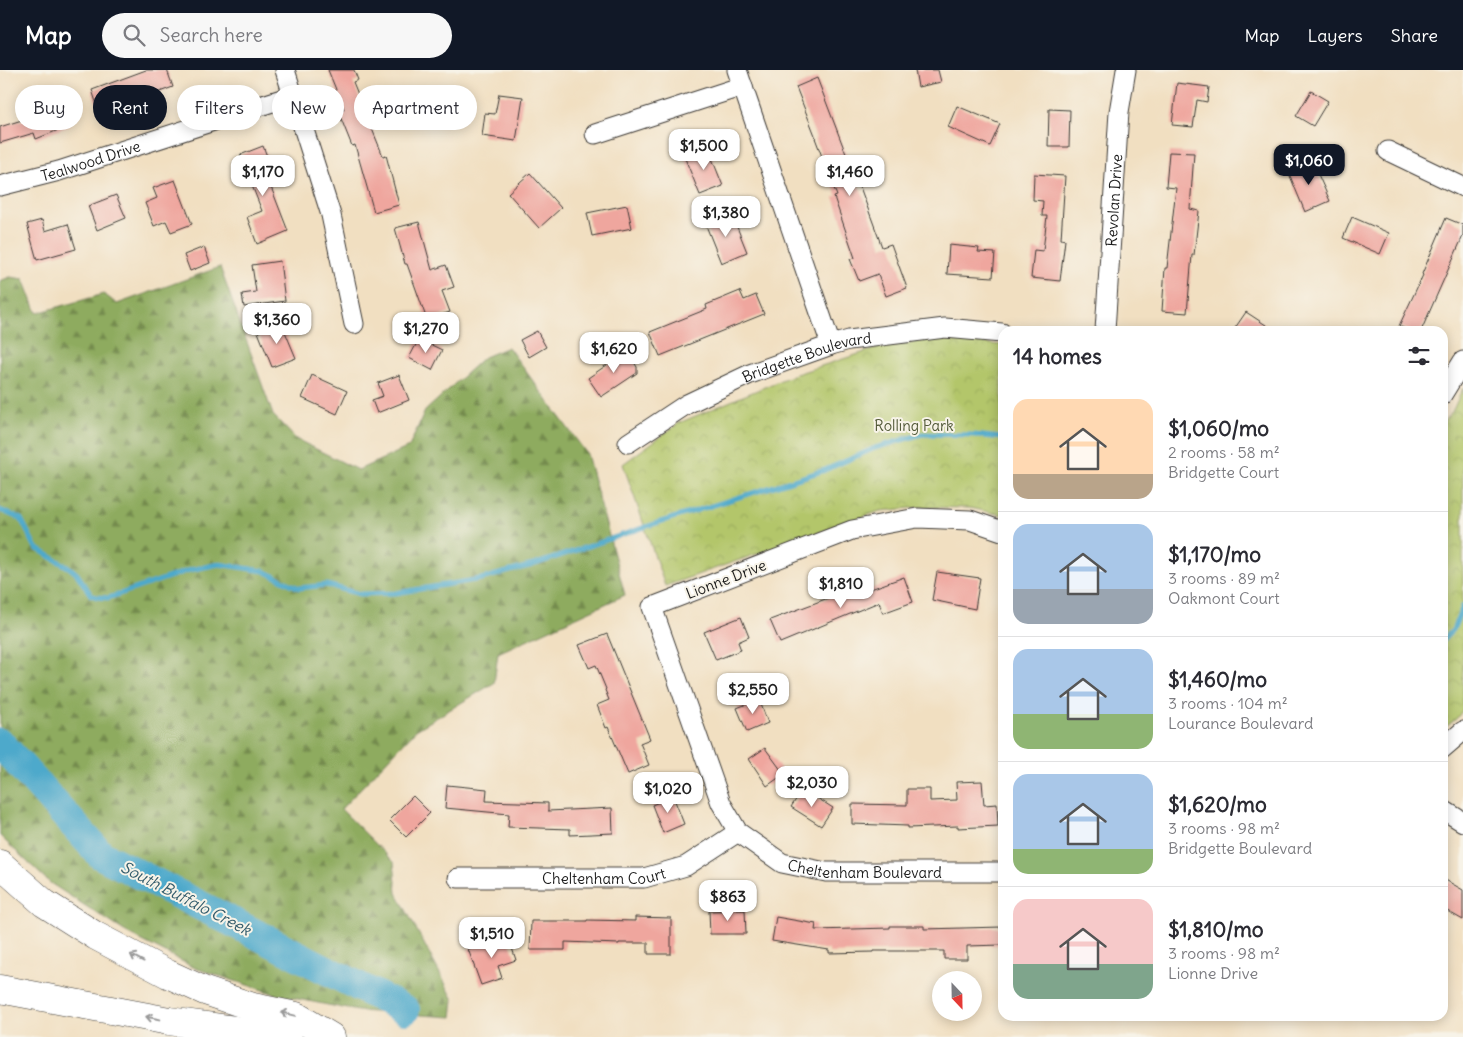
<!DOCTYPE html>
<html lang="en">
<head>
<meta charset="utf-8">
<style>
  body { margin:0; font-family:Delius,sans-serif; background:#f7f7f7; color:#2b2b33; height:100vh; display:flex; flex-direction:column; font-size:19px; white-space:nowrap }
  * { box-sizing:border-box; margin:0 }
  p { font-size:16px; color:#7c7c81 }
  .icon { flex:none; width:28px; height:28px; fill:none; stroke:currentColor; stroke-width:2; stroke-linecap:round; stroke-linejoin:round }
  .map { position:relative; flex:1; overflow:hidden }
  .panel { position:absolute; left:998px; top:256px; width:450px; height:695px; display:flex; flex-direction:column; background:#fff; border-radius:15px; box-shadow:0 2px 12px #0003 }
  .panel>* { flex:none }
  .guide { position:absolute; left:15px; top:15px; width:475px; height:45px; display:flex; gap:10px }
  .needle { width:32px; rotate:158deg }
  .controls { position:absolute; left:932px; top:901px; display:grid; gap:10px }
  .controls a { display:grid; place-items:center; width:50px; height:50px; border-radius:50%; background:#fff; box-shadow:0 2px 12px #0003; font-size:25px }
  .price { position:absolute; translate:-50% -42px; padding:0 11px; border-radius:10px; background:#fff; color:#222; font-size:16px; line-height:32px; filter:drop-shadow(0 1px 2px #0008) }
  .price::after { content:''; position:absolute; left:50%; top:30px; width:15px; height:11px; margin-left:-8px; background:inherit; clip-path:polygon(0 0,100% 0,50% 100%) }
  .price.current { background:#111827; color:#fff }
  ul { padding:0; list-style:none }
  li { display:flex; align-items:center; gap:15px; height:125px; padding:0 15px }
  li+li { border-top:1px solid #e1e1e2 }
  li span { display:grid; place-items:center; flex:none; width:140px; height:100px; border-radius:15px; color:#555 }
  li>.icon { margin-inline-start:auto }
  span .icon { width:60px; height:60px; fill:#fffc; stroke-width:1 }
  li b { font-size:21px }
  h2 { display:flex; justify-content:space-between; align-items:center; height:60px; padding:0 15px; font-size:21px }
  .pill { padding:0 18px; border-radius:22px; background:#fff; box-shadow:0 2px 12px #0003; font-size:18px; line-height:45px }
  .pill.current { background:#111827; color:#fff }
  header { display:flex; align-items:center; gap:30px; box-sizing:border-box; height:70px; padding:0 25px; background:#111827; color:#fff }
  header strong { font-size:24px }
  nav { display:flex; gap:28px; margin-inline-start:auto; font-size:18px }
  .search { width:350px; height:45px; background:#f7f7f7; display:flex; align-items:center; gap:12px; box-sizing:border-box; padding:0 18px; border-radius:28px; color:#7c7c81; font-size:19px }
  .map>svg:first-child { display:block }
  .forest { fill:url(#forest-firs); stroke:#55643d }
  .park { fill:url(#park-crowns); stroke:#687143 }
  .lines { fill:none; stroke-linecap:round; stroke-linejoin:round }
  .stream { stroke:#4da9cb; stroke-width:5 }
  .river { stroke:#4da9cb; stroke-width:30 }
  .building { fill:#efa69e }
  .street-casing { stroke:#3c3935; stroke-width:21 }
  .highway-casing { stroke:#3c3935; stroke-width:29 }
  .street { stroke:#fff; stroke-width:19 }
  .highway { stroke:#fff; stroke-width:28 }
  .oneway { stroke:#999 }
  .labels { text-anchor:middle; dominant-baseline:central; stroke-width:4; stroke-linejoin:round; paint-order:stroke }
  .street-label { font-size:15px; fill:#1c1c1c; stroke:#f7f3e8 }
  .park-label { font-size:15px; fill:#515837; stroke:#f7f3e8 }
  .water-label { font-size:16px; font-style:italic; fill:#325b6b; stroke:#f7f3e8 }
</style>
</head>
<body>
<header>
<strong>Map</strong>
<div class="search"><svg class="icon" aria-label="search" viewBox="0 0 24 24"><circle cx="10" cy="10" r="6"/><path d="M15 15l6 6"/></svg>Search here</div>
<nav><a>Map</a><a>Layers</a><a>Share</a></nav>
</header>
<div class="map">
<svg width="1463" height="967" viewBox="0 0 1463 967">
  <defs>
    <pattern id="forest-firs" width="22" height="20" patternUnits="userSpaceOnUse" patternTransform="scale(1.25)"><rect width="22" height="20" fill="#8eab5e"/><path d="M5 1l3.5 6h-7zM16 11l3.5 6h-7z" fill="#738a4d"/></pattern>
    <pattern id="park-crowns" width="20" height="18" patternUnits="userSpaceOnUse" patternTransform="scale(1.25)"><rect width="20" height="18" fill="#b3c66a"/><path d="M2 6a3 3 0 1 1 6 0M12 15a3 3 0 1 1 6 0" fill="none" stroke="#99aa5b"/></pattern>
  </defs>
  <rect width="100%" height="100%" fill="#f7f3e8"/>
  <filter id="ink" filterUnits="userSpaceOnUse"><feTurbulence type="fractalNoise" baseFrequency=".02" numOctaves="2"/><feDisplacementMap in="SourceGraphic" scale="10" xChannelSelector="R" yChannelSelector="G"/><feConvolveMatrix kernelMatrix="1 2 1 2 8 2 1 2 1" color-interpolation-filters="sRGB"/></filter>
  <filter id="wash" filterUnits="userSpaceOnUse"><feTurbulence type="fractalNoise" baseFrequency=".0096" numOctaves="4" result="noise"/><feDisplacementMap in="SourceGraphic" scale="20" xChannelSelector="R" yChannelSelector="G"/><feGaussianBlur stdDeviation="1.12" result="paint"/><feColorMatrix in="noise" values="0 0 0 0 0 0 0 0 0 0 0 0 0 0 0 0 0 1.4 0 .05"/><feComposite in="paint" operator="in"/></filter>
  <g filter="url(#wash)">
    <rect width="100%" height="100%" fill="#f1dfc1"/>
    <polygon class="forest" points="220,197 273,345 296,369 358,400 409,377 425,341 484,287 508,277 587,384 625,525 498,583 494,613 416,660 341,739 394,792 397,823 454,930 452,947 358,941 278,925 195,898 129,864 50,813 0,766 0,211 10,207 24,209 37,243 104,224 117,234"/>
    <g class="park">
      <polygon points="936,269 1002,275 1002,445 970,438 922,437 880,441 665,516 623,394 679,353 793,305 884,276"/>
      <polygon points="1463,318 1463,640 1456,649 1443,659 1443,352 1452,342"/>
    </g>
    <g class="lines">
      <g class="stream">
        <polyline points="0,440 21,449 36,478 70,498 77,504 91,525 97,527 108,528 190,500 219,494 264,501 299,518 327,515 360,524 396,523 481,509 533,495 660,452 825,400 875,378 922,364 974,365 1002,368"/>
        <polyline points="1442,571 1453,560 1463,536"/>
      </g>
      <polyline class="river" points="0,673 101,785 405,940"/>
    </g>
    <g id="blocks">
      <g class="building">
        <polygon points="146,0 167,0 173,17 100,44 92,20"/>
        <polygon points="328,0 354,0 358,10 353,12 383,86 386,85 399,135 374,142 355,75 352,76 338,41 344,39"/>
        <polygon points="915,0 938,0 941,12 918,17"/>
        <polygon points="817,8 859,118 860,117 882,177 891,174 907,218 886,226 878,204 859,211 850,189 855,188 834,127 837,126 815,68 816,68 796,17"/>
        <polygon points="1177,13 1209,17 1207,32 1197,30 1193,57 1172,55"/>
        <polygon points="1311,21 1328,31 1313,56 1296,46"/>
        <polygon points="499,24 523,27 516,71 482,66 485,43 495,44"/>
        <polygon points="62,31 71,55 36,69 34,63 0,73 0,57 28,48 27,46"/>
        <polygon points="957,36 1000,54 990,76 948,57"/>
        <polygon points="1049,39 1070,40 1069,77 1048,77"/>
        <polygon points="263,76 276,109 269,112 288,161 257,174 247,147 262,141 240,85"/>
        <polygon points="707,76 723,116 700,125 684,86"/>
        <polygon points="1169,82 1194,83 1190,139 1199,141 1194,185 1192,185 1187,243 1162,241 1165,198 1167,198 1176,118 1166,117"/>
        <polygon points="1312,91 1330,131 1305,142 1288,101"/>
        <polygon points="530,103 561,138 539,158 508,123"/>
        <polygon points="1034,104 1065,106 1061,169 1065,170 1060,211 1031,208 1034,180 1043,181 1047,146 1042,146 1043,131 1033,130"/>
        <polygon points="175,110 192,154 171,162 166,151 154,156 145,133 157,128 153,118"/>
        <polygon points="116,125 126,148 97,160 88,136"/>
        <polygon points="627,135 632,158 592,166 587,143"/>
        <polygon points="731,142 747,182 721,193 705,153"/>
        <polygon points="1352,147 1389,163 1380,184 1343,168"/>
        <polygon points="1446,148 1463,155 1463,166 1421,261 1410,261 1399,256 1423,205 1422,204"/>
        <polygon points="42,150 45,161 68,154 76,179 37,190 27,154"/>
        <polygon points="419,152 432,200 446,195 454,217 442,221 450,242 427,250 407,194 405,194 395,158"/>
        <polygon points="949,175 979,178 978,182 995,183 993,207 947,204"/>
        <polygon points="204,177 210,193 190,201 184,185"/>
        <polygon points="280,191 285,231 244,237 242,224 256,222 252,195"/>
        <polygon points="740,221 744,230 756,225 764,244 660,286 650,262 707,239 706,235"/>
        <polygon points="1246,242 1275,261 1233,261"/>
        <polygon points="281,252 296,288 272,297 258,262"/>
        <polygon points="537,261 546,277 529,287 520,270"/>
        <polygon points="419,269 442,280 432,300 409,288"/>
        <polygon points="627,281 637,297 637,303 601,327 588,308"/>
        <polygon points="312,305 347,321 337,344 302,328"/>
        <polygon points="399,305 409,330 377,343 372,330 383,326 378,313"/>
        <polygon points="937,502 980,508 975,539 932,530"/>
        <polygon points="904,507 913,532 883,543 879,532 780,573 770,550 852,519 854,525"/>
        <polygon points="741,547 749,567 738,572 741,580 716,590 704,562"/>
        <polygon points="607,564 650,669 640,673 649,695 628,704 608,657 606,658 597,635 609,630 605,620 606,619 596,595 589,598 579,575"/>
        <polygon points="759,629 768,653 747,662 737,638"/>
        <polygon points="765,678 784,704 767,716 749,689"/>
        <polygon points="982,711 984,735 997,734 998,756 958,758 958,756 908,758 908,756 852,754 852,734 907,735 907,719 930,719 930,731 957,730 956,712"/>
        <polygon points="447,715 487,719 486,731 548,733 548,741 612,738 613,763 570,765 570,759 508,757 509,744 445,738"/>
        <polygon points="803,719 833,738 821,756 791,737"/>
        <polygon points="413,726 430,743 406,767 389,750"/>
        <polygon points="673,726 684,754 663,763 652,735"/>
        <polygon points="1442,808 1463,820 1463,850 1442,838"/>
        <polygon points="745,840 746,864 710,864 709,841"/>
        <polygon points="635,847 671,848 671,884 648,884 648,873 619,873 619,874 565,872 565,880 530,880 531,851 587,851 587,850 635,851"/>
        <polygon points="776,847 816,854 815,860 890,858 890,856 924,856 924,859 1002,857 1002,875 967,876 967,889 944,889 944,881 873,881 873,882 829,883 829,880 772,871"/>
        <polygon points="508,866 516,890 498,896 502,908 481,915 468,879"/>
      </g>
    </g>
  </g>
  <g filter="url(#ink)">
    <use href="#blocks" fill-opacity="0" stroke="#3c3935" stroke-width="1"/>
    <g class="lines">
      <g class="street-casing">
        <g id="street">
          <polyline points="285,0 331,145 354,254"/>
          <polyline points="737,0 831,275"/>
          <polyline points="595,64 743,16"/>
          <polyline points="1388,81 1463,117"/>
          <path id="s1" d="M0,116L59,101L294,25"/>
          <path id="s2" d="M1105,261L1119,42L1126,0"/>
          <polyline points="1442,325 1463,291"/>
          <path id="s3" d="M628,373L687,334L750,304L831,275L849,270L945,258L1002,263"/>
          <path id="s4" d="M1002,461L970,450L917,448L852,460L652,537L721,733L738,762L782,793L826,802H1002"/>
          <polyline points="1442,679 1463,661"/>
          <polyline points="1442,739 1463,752"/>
          <path id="s5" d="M458,808H644L686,796L738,762"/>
        </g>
      </g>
      <g class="highway-casing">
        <g id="highway">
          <polyline points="0,794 44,833 96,866 168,904 205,921 253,937 296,946 331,967"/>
          <polyline points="0,919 169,951 288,967"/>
        </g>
      </g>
      <use href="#street" class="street"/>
      <use href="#highway" class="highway"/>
    </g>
    <defs><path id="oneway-shaft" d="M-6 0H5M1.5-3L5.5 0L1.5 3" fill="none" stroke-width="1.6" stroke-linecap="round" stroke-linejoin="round" transform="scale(1.25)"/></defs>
    <g class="oneway">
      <use href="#oneway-shaft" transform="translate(137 888) rotate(-152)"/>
      <use href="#oneway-shaft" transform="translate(288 944) rotate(-167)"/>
      <use href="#oneway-shaft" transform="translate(153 948) rotate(-169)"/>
    </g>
  </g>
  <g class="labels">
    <g class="street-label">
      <text stroke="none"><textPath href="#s1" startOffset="94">Tealwood Drive</textPath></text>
      <text stroke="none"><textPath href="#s2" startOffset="131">Revolan Drive</textPath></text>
      <text stroke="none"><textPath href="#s3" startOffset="200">Bridgette Boulevard</textPath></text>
      <text transform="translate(726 509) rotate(-21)">Lionne Drive</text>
      <text stroke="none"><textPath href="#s4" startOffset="746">Cheltenham Boulevard</textPath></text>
      <text stroke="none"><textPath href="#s5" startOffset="146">Cheltenham Court</textPath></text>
    </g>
    <g class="park-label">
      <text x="914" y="355">Rolling Park</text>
    </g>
    <g class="water-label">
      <text transform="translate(186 828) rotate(27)">South Buffalo Creek</text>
    </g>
  </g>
</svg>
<div class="controls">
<a><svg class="needle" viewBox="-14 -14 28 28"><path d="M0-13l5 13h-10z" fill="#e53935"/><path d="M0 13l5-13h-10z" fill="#7c7c81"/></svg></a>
</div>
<b class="price" style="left:704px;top:101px">$1,500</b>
<b class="price current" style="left:1309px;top:116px">$1,060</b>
<b class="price" style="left:263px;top:127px">$1,170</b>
<b class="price" style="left:850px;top:127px">$1,460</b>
<b class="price" style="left:726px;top:168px">$1,380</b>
<b class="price" style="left:277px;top:275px">$1,360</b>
<b class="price" style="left:426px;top:284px">$1,270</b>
<b class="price" style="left:614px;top:304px">$1,620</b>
<b class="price" style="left:841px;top:539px">$1,810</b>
<b class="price" style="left:753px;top:645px">$2,550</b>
<b class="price" style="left:812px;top:738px">$2,030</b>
<b class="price" style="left:668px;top:744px">$1,020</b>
<b class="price" style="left:728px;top:852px">$863</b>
<b class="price" style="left:492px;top:889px">$1,510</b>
<div class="guide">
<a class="pill">Buy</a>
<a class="pill current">Rent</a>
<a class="pill">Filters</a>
<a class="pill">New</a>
<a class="pill">Apartment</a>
</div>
<section class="panel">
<h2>14 homes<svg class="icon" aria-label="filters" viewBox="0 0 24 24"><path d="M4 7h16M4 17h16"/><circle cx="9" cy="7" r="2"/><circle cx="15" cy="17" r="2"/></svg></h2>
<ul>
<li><span style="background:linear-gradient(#ffd9b3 75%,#b9a48a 0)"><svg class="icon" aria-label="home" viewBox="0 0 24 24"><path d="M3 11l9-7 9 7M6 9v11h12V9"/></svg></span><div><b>$1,060/mo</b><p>2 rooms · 58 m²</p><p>Bridgette Court</p></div></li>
<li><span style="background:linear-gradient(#a9c7e8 65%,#9aa5b1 0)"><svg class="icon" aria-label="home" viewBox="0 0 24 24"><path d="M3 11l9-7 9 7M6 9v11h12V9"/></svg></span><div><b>$1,170/mo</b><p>3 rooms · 89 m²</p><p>Oakmont Court</p></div></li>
<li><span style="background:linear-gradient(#a9c7e8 65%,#8fb573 0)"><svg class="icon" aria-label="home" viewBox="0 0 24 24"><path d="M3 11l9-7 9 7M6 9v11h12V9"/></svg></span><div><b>$1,460/mo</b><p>3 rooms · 104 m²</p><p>Lourance Boulevard</p></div></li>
<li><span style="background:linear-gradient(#a9c7e8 75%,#8fb573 0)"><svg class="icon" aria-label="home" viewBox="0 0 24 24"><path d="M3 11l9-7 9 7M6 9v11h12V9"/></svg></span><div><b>$1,620/mo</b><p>3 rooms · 98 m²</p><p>Bridgette Boulevard</p></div></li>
<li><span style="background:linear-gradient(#f6c9c9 65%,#7fa58c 0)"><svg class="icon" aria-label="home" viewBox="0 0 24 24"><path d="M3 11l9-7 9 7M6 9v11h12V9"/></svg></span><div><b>$1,810/mo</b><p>3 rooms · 98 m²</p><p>Lionne Drive</p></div></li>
</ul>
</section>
</div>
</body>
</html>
